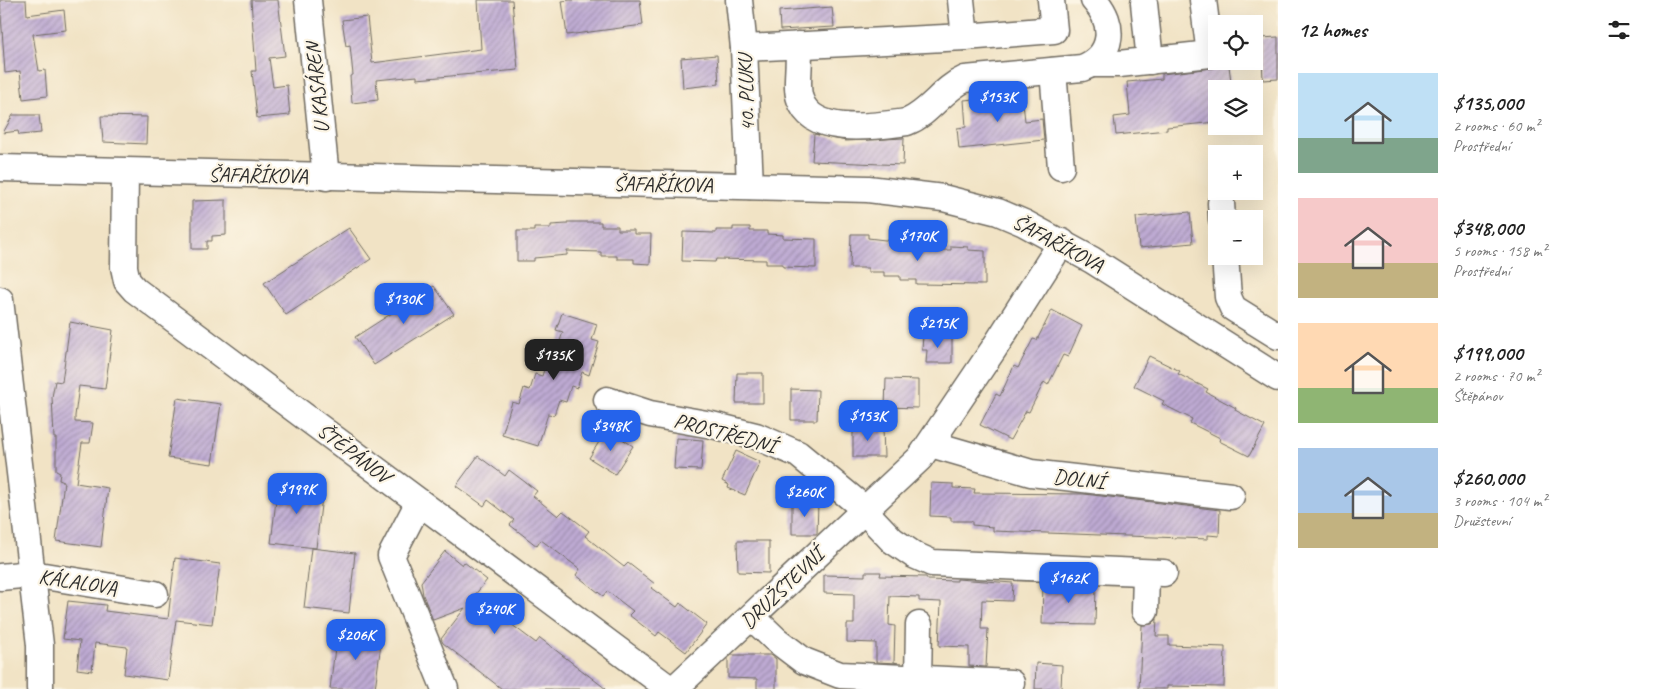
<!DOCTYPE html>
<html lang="en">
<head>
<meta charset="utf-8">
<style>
  body { margin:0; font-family:Caveat,sans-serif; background:#f6f6f6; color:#222; height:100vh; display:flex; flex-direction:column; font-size:19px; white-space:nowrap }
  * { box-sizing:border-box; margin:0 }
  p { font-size:16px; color:#767676 }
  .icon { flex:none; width:28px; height:28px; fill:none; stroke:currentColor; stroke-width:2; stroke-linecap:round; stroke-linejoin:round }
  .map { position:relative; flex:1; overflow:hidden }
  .drawer { display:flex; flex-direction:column; background:#fff; width:375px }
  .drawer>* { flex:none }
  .controls { position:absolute; left:1208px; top:15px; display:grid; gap:10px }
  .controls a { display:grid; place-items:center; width:55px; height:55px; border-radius:0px; background:#fff; box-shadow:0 5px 20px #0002; font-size:25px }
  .price { position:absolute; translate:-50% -42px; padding:0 11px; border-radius:10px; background:#2563eb; color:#fff; font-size:16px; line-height:32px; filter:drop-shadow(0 1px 2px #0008) }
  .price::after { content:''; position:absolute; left:50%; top:30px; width:15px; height:11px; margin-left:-8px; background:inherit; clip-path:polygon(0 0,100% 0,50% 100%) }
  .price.current { background:#222; color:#fff }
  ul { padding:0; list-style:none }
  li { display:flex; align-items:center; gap:15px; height:125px; padding:0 20px }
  li span { display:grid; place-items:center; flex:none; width:140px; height:100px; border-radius:0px; color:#555 }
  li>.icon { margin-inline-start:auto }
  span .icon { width:60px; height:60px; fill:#fffc; stroke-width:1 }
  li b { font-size:21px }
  h2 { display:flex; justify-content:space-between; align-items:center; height:60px; padding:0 20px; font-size:21px }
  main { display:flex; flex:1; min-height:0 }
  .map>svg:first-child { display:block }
  .building { fill:url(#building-hatch) }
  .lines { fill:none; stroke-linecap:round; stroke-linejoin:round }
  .minor-casing { stroke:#706b61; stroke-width:29 }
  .minor { stroke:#fff; stroke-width:26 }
  .labels { text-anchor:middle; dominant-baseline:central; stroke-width:4.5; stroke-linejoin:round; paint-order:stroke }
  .street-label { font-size:21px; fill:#2b2b2b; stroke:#fcf5e5 }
</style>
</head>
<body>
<main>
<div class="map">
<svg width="1278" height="689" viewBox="0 0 1278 689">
  <defs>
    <pattern id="building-hatch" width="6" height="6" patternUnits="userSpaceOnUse" patternTransform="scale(1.25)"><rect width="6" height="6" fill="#beaad3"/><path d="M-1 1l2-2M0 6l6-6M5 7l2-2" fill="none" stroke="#9b8bab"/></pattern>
  </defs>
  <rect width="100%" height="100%" fill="#fcf5e5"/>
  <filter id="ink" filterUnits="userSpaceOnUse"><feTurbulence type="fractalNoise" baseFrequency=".02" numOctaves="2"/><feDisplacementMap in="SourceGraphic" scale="10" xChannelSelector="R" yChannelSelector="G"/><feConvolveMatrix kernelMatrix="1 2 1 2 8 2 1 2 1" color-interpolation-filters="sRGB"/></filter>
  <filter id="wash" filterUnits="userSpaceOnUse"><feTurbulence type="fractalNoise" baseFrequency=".0096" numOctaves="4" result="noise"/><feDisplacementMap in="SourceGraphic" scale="20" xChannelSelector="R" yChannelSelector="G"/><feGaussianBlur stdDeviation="1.12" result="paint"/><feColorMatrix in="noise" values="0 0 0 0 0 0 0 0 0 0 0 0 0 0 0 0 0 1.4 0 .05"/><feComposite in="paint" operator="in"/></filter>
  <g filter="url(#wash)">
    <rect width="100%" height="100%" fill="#f1e3c5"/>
    <g id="blocks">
      <g class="building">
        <polygon points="0,0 26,0 27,15 64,10 66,30 33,34 39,71 45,70 47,96 23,99 20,71 5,73"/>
        <polygon points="251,0 278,0 285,56 269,58 273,87 287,85 290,115 257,118 252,71 256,71"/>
        <polygon points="478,0 512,0 518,70 417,79 417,76 376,80 378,100 352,103 350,76 353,75 350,45 346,46 342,20 367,17 372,63 481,49"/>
        <polygon points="570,0 640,0 643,25 567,35 562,1"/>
        <polygon points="832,7 834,27 780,30 779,11"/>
        <polygon points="1278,37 1278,79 1263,80 1261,38"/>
        <polygon points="717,55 719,84 683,88 681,58"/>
        <polygon points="1229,66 1232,89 1216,89 1216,122 1167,127 1167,130 1116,135 1114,117 1130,115 1127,82 1162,79 1162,74"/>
        <polygon points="1022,94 1025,121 1042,119 1044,140 959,149 957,128 966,127 964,100"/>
        <polygon points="13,115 39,115 41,133 19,135 18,131 3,133"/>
        <polygon points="101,116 147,117 146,144 103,142"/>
        <polygon points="814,134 846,141 904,138 903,165 812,161"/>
        <polygon points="226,200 226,235 212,236 212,241 207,241 207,249 192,249 192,201"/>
        <polygon points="1190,212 1193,243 1139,248 1136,217"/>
        <polygon points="567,222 601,222 601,226 618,226 618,230 634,230 634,234 651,234 650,264 634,263 634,259 617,259 617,256 601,256 601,252 567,251 567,255 534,258 534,261 517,261 517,231 534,231 534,228 551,228 551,225 567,224"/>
        <polygon points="733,227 750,227 750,231 767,231 767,234 783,235 783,238 816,239 816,268 783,267 783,264 766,264 766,260 716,259 715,262 682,261 683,232 716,233 716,230 733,230"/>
        <polygon points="349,228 371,259 286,315 264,283"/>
        <polygon points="851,234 868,234 868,238 902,242 901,246 918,246 918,250 951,250 951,246 968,247 968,250 985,251 985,285 916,284 916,280 900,280 900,276 884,276 884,272 868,272 868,268 850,268"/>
        <polygon points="434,286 454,314 374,365 355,337"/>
        <polygon points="1052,310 1082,326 1068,357 1063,355 1048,385 1044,382 1029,412 1026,411 1010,440 980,425 996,394 1000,396 1014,366 1018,368 1033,339 1037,340"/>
        <polygon points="562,313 597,324 592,340 599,342 589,375 582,372 577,388 571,386 566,402 559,400 554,415 548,414 538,446 502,435 512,402 519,404 524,388 530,390 535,374 542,376 547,360 553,362 563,332 556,330"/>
        <polygon points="70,322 113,330 105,389 79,386 75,416 75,422 93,423 90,443 82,443 76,483 108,488 101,547 56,541 64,482 59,480 60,473 56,471 56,438 54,438 52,397 55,381 62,382"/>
        <polygon points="923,335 952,336 952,363 926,363 927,350 922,350"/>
        <polygon points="1149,356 1180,371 1178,374 1208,389 1206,392 1236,408 1235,410 1265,426 1249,456 1219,441 1220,438 1190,423 1192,419 1162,404 1164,401 1134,386"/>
        <polygon points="737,373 763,373 763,403 736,403"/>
        <polygon points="886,379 918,380 918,408 885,407"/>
        <polygon points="791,389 818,390 817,420 791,420"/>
        <polygon points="177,398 221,404 212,464 168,458"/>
        <polygon points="853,427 883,427 884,457 853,457"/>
        <polygon points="607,429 633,446 615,474 589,458"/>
        <polygon points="676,438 703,440 701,470 674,469"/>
        <polygon points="736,451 760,462 745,495 728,488 729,485 722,481"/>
        <polygon points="478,456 505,476 509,470 537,491 533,496 558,516 563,511 589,531 585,536 611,557 624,567 628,563 655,584 651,588 677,607 680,603 707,624 686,652 659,632 656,636 629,615 633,611 607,591 603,596 576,575 580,569 541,540 537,546 510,525 514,520 488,500 484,506 456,486"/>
        <polygon points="278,483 323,488 316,548 271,543"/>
        <polygon points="931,483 953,484 953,488 975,489 974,493 1084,494 1220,510 1219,536 1208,535 1208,539 993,531 993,527 972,525 972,521 951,521 951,517 930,516"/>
        <polygon points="792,503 818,503 817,534 792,534"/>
        <polygon points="737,541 769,541 769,573 738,572"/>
        <polygon points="311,548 355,553 349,613 304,608"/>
        <polygon points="445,551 462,565 464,562 487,580 474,596 536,643 540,638 606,689 502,689 443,643 441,639 465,608 433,620 423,595 421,582"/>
        <polygon points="175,558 220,564 212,624 176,620 168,680 124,674 127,647 95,643 92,671 77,669 80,641 63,639 68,601 106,605 105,611 168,619"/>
        <polygon points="865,572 881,572 880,576 926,577 928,580 957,581 957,579 1013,583 1012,601 982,600 981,629 988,629 986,667 969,666 969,647 939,646 941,602 919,601 919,597 890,596 889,625 895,626 894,662 898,663 876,662 876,643 847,642 847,624 854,624 854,594 824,593 824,575 865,576"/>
        <polygon points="1043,583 1096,585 1095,625 1042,624"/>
        <polygon points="1157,619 1156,636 1169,636 1169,645 1225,647 1224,687 1167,686 1167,689 1139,689 1142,625 1152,624"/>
        <polygon points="337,631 382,636 375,689 330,689"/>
        <polygon points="732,655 771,655 776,659 776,689 757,689 757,679 728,678 728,658"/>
        <polygon points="1036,663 1062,665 1061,689 1035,689"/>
      </g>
    </g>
  </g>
  <g filter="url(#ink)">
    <use href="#blocks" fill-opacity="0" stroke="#706b61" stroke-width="1"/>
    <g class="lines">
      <g class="minor-casing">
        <g id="minor">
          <polyline points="308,0 326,177"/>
          <polyline points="739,0 744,48 750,186"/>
          <polyline points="961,0 965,37"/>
          <polyline points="1144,3 1150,61"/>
          <path d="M798,45C801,63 795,85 800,99C812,137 876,126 907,122C930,113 942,89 965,79L1082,68C1114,56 1116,24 1094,0"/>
          <polyline points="744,48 965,37 1054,30 1051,0"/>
          <polyline points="1093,64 1119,64 1210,54 1203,0"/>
          <polyline points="1053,71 1061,167"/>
          <polyline points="0,168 868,189 943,198 998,212 1024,223 1092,260 1278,378"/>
          <polyline points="125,172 124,267 127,281 135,290 670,689"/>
          <polyline points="1221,203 1222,219"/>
          <polyline points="1225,256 1228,297 1233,308 1278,336"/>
          <polyline points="0,300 40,645 40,689"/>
          <polyline points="607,400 650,414 712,425 756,436 798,454 855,501 892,540 914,555 932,563 1164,573"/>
          <polyline points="931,444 1031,473 1231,496"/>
          <polyline points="419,502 391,556 445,689"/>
          <polyline points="0,577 32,574 155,594"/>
          <polyline points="1145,611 1146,573"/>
          <polyline points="752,617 775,639 804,661 840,675 1011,683"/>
          <polyline points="918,680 919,625"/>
          <polyline points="674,689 920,458 993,350 1062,242"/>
        </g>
      </g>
      <use href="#minor" class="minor"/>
    </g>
  </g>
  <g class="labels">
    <g class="street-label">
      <text transform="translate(317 88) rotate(-96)">U KASÁREN</text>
      <text transform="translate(746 93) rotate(-92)">40. PLUKU</text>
      <text transform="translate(258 175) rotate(1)">ŠAFAŘÍKOVA</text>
      <text transform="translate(663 184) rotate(1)">ŠAFAŘÍKOVA</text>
      <text transform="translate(1058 243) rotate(28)">ŠAFAŘÍKOVA</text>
      <text transform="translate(725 433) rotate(15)">PROSTŘEDNÍ</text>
      <text transform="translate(354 453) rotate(37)">ŠTĚPÁNOV</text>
      <text transform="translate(1079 479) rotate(7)">DOLNÍ</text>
      <text transform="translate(78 582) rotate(9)">KÁLALOVA</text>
      <text transform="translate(782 588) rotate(-44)">DRUŽSTEVNÍ</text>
    </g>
  </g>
</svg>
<div class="controls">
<a><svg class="icon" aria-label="locate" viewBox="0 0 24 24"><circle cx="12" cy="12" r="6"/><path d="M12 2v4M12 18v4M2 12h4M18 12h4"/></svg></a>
<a><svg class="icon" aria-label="layers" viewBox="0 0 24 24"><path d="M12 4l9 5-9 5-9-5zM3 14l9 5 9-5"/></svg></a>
<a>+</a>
<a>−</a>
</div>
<b class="price" style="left:998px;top:123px">$153K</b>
<b class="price" style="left:918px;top:262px">$170K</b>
<b class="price" style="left:404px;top:325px">$130K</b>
<b class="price" style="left:938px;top:349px">$215K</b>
<b class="price current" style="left:554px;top:381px">$135K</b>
<b class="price" style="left:868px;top:442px">$153K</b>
<b class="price" style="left:611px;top:452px">$348K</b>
<b class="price" style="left:297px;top:515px">$199K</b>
<b class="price" style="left:805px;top:518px">$260K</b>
<b class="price" style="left:1069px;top:604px">$162K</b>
<b class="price" style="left:495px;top:635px">$240K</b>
<b class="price" style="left:356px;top:661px">$206K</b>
</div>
<section class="drawer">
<h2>12 homes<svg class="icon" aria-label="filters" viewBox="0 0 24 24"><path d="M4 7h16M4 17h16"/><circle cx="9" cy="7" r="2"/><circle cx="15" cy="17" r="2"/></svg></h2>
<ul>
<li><span style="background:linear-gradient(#bfe0f5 65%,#7fa58c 0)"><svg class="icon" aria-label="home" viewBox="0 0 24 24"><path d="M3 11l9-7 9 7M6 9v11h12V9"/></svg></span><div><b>$135,000</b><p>2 rooms · 60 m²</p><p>Prostřední</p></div></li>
<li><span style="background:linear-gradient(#f6c9c9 65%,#c2b280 0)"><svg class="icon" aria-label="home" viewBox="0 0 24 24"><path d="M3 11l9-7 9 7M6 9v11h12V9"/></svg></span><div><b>$348,000</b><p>5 rooms · 158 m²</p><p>Prostřední</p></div></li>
<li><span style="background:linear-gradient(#ffd9b3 65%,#8fb573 0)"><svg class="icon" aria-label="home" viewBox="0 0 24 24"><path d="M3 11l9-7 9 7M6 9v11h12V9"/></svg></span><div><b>$199,000</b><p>2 rooms · 70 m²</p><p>Štěpánov</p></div></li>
<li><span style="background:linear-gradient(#a9c7e8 65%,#c2b280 0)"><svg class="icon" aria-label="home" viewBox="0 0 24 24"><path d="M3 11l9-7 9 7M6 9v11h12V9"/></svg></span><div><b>$260,000</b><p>3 rooms · 104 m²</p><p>Družstevní</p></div></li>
</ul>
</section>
</main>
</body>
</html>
